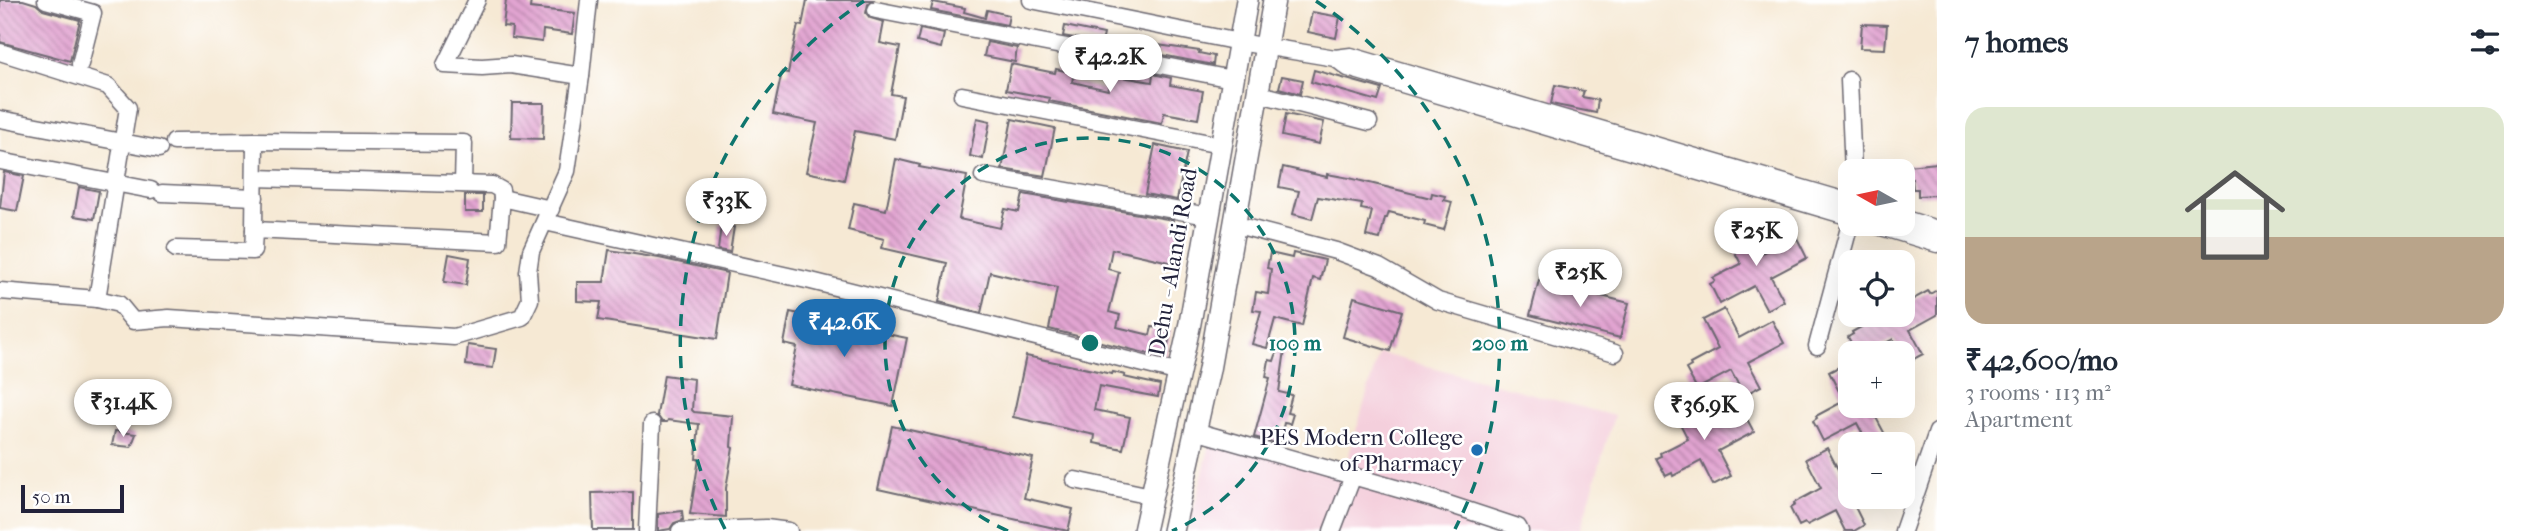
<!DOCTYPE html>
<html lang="en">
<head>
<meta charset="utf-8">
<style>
  body { margin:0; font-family:"IM FELL French Canon",serif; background:#f2f2f3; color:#1f2937; height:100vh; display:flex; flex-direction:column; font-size:26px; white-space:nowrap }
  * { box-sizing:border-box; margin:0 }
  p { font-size:23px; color:#747a83 }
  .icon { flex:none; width:38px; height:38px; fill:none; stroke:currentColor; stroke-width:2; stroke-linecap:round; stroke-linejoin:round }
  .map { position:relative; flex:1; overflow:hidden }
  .details { display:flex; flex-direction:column; background:#fff; width:595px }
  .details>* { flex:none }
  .needle { width:46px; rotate:279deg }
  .tools { position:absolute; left:1838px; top:159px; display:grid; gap:14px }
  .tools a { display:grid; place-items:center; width:77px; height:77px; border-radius:14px; background:#fff; box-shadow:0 7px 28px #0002; font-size:35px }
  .scale { position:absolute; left:21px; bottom:18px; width:103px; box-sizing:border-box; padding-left:7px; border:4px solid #22223b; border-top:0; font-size:19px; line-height:24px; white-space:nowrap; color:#22223b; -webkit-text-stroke:5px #fff; paint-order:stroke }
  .price { position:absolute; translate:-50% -60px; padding:0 16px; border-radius:24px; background:#fff; color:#222; font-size:23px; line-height:46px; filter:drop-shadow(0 2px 4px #0008) }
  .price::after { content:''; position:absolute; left:50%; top:42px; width:21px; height:16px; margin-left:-10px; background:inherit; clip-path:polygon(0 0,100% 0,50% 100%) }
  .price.current { background:#1f6fb2; color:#fff }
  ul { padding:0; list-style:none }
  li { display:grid; align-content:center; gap:14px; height:371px; padding:0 28px }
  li+li { border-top:2px solid #e0e1e3 }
  li span { display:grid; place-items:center; height:217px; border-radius:21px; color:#555 }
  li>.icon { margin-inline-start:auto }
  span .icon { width:126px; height:126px; fill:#fffc; stroke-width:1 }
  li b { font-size:30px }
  h2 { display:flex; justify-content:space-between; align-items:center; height:84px; padding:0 28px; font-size:30px }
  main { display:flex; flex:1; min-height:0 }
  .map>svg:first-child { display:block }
  .built { fill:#f4cfdc }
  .building { fill:url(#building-back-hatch) }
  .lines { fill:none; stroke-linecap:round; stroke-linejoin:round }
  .minor-casing { stroke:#6c6871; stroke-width:19 }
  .major-casing { stroke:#6c6871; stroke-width:24 }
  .minor { stroke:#fff; stroke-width:16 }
  .major { stroke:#fff; stroke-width:21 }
  .ring { fill:none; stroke:#0f766e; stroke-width:3.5; stroke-dasharray:12 9 }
  .poi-dot { fill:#1f6fb2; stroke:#fff; stroke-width:2.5 }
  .labels { text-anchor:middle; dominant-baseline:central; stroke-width:5; stroke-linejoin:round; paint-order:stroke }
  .street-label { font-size:23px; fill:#22223b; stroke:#fff }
  .poi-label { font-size:23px; fill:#22223b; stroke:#fff; text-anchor:end }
  .centre { fill:#0f766e; stroke:#fff; stroke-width:3.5 }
  .ring-label { font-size:21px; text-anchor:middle; font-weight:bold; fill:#0f766e; stroke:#fff; stroke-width:5; stroke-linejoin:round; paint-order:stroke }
</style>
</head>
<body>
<main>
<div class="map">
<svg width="1937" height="531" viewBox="0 0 1937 531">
  <defs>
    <pattern id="building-back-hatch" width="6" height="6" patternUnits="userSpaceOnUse" patternTransform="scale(1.75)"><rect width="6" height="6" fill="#e2a4d1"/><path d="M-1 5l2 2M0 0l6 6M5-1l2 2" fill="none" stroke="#b785ab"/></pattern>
  </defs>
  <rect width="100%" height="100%" fill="#fff"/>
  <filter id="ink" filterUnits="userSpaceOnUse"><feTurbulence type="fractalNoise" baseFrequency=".0143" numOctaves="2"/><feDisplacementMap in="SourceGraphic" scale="14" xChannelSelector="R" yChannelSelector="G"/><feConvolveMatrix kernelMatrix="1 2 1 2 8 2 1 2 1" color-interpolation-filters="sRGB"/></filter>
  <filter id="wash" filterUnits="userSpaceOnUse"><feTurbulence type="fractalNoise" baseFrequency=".00686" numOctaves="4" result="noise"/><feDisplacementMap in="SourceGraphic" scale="28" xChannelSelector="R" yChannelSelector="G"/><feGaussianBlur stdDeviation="1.57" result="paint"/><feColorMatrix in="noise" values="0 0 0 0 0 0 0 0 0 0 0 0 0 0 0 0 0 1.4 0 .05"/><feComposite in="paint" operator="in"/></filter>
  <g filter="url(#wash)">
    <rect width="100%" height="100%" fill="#f6e9d4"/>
    <polygon class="built" points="1379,353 1614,416 1580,531 1188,531 1213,433 1345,468"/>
    <g id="blocks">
      <g class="building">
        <polygon points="0,0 23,0 36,4 43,10 80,20 70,61 0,42"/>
        <polygon points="506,0 531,0 530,8 575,13 572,34 543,30 542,42 511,38 512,27 503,26"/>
        <polygon points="807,0 873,0 868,4 866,13 870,18 884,22 880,43 900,47 891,94 903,96 895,139 855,131 844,180 806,172 817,123 773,114 782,72 788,73 798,25 802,26"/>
        <polygon points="933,2 965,8 964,12 985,18 987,10 1009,15 1007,25 931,10"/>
        <polygon points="1312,12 1340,17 1336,38 1308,32"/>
        <polygon points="1862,24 1887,25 1885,49 1860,48"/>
        <polygon points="1065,26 1104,34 1102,43 1063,36"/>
        <polygon points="920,29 944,34 941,48 917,42"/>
        <polygon points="987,42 1017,48 1015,62 984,56"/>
        <polygon points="1158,45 1200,51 1199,53 1214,56 1213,65 1157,54"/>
        <polygon points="1011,64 1055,73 1056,69 1074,73 1072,82 1108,90 1110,75 1152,82 1153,74 1171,78 1170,85 1203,91 1198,119 1164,113 1162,123 1049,101 1050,98 1006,90"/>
        <polygon points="1314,70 1382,89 1378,101 1311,82"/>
        <polygon points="1282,76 1303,80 1300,94 1279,88"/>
        <polygon points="1555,85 1584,91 1582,97 1598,100 1596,113 1551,104"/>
        <polygon points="512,103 544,103 543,139 511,138"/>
        <polygon points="1286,114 1324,122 1319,144 1282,136"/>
        <polygon points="977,118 990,121 983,159 970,156"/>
        <polygon points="1012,119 1055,128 1045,176 1002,169"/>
        <polygon points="1155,145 1187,152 1177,200 1145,194"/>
        <polygon points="896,159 920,165 919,167 967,176 959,219 1000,228 1005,209 1019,212 1023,194 1173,220 1172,223 1183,226 1174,263 1112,249 1108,269 1119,272 1109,312 1120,315 1117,327 1150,335 1152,327 1171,331 1165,358 1049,329 1057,288 990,272 981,313 939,302 947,263 882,248 884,239 848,230 854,203 886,210"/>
        <polygon points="1937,163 1937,195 1918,196 1918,189 1913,189 1912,179 1908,179 1907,166"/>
        <polygon points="1283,167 1327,177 1327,174 1349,178 1431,198 1432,193 1445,196 1444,200 1452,202 1444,230 1424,225 1425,221 1389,212 1387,218 1385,218 1380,239 1366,236 1372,211 1361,209 1362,204 1318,197 1312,219 1293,214 1299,191 1279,187"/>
        <polygon points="4,172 24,176 17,211 0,208"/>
        <polygon points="79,187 99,191 94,219 74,216"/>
        <rect x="465" y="195" width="18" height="17"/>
        <polygon points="1747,224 1762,253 1790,238 1791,241 1797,238 1807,258 1771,277 1784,301 1767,310 1754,286 1720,304 1710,284 1715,281 1713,278 1741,264 1726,235"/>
        <polygon points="721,225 734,227 730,252 718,250"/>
        <polygon points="609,250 659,258 727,273 717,339 598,320 601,302 577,301 577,282 604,282"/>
        <polygon points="1270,253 1292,258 1293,253 1325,260 1320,280 1313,278 1302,326 1275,319 1267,348 1252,344 1261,311 1253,310 1256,292 1268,294 1271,269 1267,268"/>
        <polygon points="449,254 470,258 466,285 444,282"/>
        <polygon points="1539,280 1629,303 1620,338 1530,315"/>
        <polygon points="1937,290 1937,315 1910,330 1923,354 1902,365 1902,354 1893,339 1865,354 1857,354 1848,337 1853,334 1852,332 1883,315 1902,315 1902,305 1928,291 1930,294"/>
        <polygon points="1354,297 1402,311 1390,351 1343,337"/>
        <polygon points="806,305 819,308 817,320 907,338 893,406 789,385 797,347 784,344 790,312 804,315"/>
        <polygon points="1724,309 1739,338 1772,320 1784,343 1748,362 1761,386 1744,395 1731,371 1697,389 1686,369 1691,366 1690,364 1718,349 1703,320"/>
        <polygon points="468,345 496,349 493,368 466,365"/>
        <polygon points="1278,349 1285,350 1279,392 1292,395 1287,413 1293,414 1290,424 1284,423 1279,444 1254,437 1270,378 1266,377 1269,360 1274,361"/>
        <polygon points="1026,356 1112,374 1113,372 1125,375 1124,377 1160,385 1158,397 1099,386 1094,410 1130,417 1123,449 1094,443 1095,435 1013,417"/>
        <polygon points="1850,361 1850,406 1889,406 1874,414 1887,438 1875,444 1868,444 1857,423 1823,441 1813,421 1817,418 1816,416 1844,401 1829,372"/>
        <polygon points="664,375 694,379 692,410 694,412 733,416 731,447 733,448 726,488 726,517 690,514 699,459 696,459 699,424 668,420 667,422 662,422 657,415"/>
        <polygon points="1694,398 1709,427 1742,410 1754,432 1718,451 1731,476 1713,485 1701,461 1673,476 1672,473 1666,476 1656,458 1661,456 1660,453 1688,439 1673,410"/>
        <polygon points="892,426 1033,458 1024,498 1073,509 1068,531 878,489"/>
        <polygon points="115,431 136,434 131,447 112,445"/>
        <polygon points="1827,448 1842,477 1850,473 1850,497 1864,525 1854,531 1845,531 1835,511 1807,525 1805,523 1799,526 1790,508 1795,505 1794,503 1821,488 1806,459"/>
        <polygon points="633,492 633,530 593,530 592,493"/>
        <polygon points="682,511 683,520 674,523 670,529 658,531 658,514"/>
      </g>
    </g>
  </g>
  <g filter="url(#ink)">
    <use href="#blocks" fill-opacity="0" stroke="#6c6871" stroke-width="2"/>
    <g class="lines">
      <g class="minor-casing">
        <g id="minor">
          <polyline points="46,0 93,13 80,64"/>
          <polyline points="477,0 445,65 482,67 511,65 581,76"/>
          <polyline points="1031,0 1239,42 1335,58 1351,56 1850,202"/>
          <polyline points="876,10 1232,79"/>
          <polyline points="0,52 108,86 128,108 97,299"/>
          <polyline points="1335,58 1348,68 1850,217"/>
          <polyline points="1849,80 1853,172"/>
          <polyline points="1256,93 1369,122"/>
          <polyline points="962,95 1220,145"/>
          <polyline points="0,119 159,149"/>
          <polyline points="255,141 464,143 463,184"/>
          <polyline points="174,142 255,141 254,230"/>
          <polyline points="0,161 151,190"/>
          <polyline points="983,176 1208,216"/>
          <polyline points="255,178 492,185 501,190 502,198"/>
          <polyline points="162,193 255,197"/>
          <polyline points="1902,218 1937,229"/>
          <polyline points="545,222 811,281 1180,373"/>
          <polyline points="1233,224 1336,251 1379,267 1438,301 1615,353"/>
          <polyline points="1871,224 1937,244"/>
          <polyline points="176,249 253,251 254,230 498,242 502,198 551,209"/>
          <polyline points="0,291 97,299 119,304 133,321 169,318 454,337 522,317 530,300 528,272 531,251 567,171 581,76 589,0"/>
          <polyline points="1817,346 1850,224"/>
          <polyline points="1195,431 1430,498 1518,527 1520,531"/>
          <polyline points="1075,480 1151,496"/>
          <polyline points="647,531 652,424"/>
          <polyline points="680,531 766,528 789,531"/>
          <polyline points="1332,531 1353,476"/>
          <polyline points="1903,531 1937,432"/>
        </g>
      </g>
      <g class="major-casing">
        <g id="major">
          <polyline points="1144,531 1190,323 1247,0"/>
          <polyline points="1173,531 1209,370 1274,0"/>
        </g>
      </g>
      <use href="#minor" class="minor"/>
      <use href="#major" class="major"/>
    </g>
  </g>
  <g class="ring">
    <path d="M1008 531A205 205 0 1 1 1172 531"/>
    <path d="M725 529A410 410 0 0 1 864 1M1316 1A410 410 0 0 1 1455 529"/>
  </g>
  <circle class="poi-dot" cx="1477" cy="450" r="7"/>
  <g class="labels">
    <g class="street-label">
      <text transform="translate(1173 262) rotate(-80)">Dehu - Alandi Road</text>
    </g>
    <g class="poi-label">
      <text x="1463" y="437">PES Modern College<tspan x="1463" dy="26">of Pharmacy</tspan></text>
    </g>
  </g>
  <circle cx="1090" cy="343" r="10" class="centre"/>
  <g class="ring-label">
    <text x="1295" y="350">100 m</text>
    <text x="1500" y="350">200 m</text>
  </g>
</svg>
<div class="tools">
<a><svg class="needle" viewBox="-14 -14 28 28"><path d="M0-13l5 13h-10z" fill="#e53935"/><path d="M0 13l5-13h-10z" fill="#747a83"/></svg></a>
<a><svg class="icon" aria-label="locate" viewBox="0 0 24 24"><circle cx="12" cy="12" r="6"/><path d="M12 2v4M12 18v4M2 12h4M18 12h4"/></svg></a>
<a>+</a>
<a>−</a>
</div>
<div class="scale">50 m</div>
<b class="price" style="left:1110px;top:94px">₹42.2K</b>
<b class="price" style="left:726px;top:238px">₹33K</b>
<b class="price" style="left:1756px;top:268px">₹25K</b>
<b class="price" style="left:1580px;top:309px">₹25K</b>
<b class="price current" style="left:844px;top:359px">₹42.6K</b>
<b class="price" style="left:123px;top:439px">₹31.4K</b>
<b class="price" style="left:1704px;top:442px">₹36.9K</b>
</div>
<section class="details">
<h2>7 homes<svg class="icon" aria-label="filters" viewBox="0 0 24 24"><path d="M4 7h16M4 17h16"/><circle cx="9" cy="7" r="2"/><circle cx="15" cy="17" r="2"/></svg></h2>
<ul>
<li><span style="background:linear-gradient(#dfe7d0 60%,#b9a48a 0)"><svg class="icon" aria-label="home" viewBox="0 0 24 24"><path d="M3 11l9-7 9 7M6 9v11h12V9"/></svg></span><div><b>₹42,600/mo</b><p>3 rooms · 113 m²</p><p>Apartment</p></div></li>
</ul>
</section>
</main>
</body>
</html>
